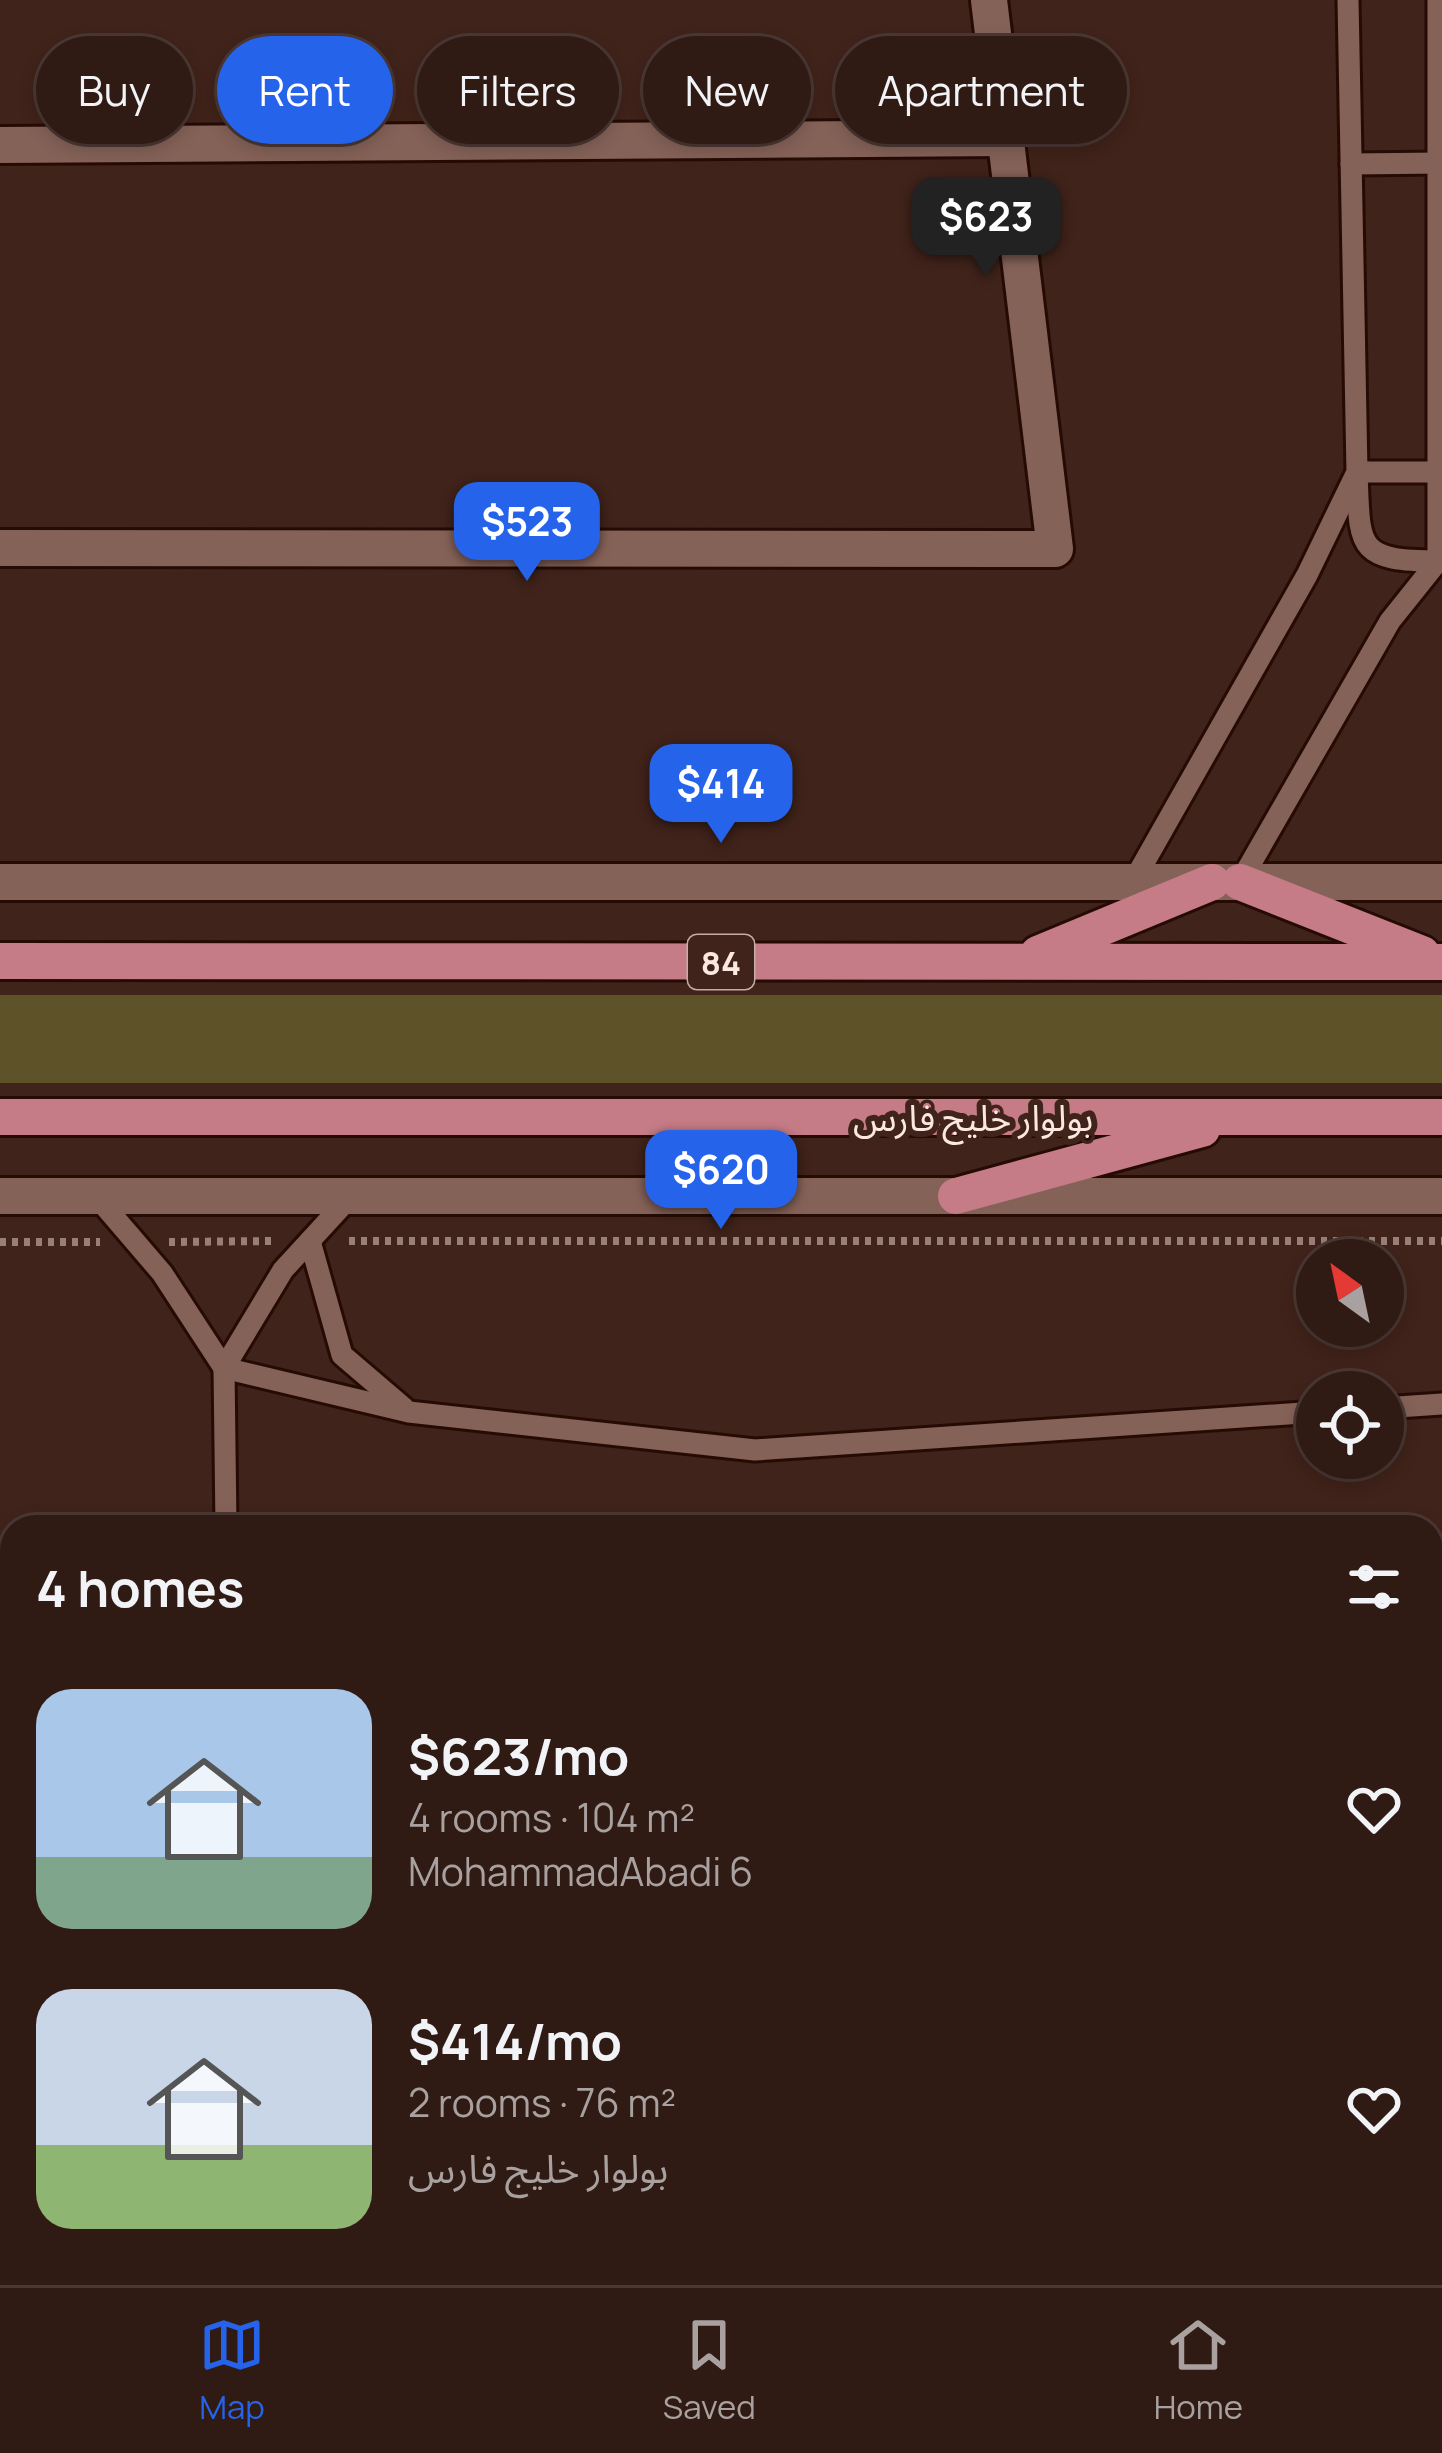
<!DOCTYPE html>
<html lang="en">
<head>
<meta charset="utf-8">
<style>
  body { margin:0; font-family:Manrope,"Noto Sans Arabic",sans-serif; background:#3c2722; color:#f1f3f6; height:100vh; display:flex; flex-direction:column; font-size:45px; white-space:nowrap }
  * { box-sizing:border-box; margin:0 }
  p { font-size:39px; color:#a8a1a0 }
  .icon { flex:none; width:66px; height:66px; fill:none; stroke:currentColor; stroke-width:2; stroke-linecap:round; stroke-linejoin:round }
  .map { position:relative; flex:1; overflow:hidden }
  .drawer { position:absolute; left:0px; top:1515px; width:1443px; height:771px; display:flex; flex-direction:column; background:#301a14; border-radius:36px 36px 0 0; box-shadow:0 6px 18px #0003,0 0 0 3px #4b3834 }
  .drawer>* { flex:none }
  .hud { position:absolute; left:36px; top:36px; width:1371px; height:108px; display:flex; gap:24px }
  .needle { width:78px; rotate:327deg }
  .fabs { position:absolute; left:1296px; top:1239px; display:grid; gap:24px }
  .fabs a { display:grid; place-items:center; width:108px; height:108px; border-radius:50%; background:#301a14; box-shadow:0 6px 18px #0003,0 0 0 3px #4b3834; font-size:60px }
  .price { position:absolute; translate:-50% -102px; padding:0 27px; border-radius:24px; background:#2563eb; color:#fff; font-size:39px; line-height:78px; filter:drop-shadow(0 3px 6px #0008) }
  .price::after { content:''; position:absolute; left:50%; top:72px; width:36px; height:27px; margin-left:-18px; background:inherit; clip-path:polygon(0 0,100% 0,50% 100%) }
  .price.active { background:#222; color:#fff }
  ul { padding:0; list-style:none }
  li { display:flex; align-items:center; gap:36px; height:300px; padding:0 36px }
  li span { display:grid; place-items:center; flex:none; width:336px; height:240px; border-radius:36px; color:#555 }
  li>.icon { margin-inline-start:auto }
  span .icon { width:144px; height:144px; fill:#fffc; stroke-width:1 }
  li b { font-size:51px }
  h2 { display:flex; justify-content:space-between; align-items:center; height:144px; padding:0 36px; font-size:51px }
  .pill { padding:0 42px; border-radius:54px; background:#301a14; box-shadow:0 6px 18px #0003,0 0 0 3px #4b3834; font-size:42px; line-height:108px }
  .pill.active { background:#2563eb; color:#fff }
  .menu { display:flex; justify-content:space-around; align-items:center; height:168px; border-top:3px solid #4b3834; background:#301a14; font-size:33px; color:#a8a1a0 }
  .menu a { display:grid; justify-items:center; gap:6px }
  .menu .active { color:#2563eb }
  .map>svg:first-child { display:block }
  .built { fill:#4c281d }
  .green { fill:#5e5328 }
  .building { fill:#f1b87f }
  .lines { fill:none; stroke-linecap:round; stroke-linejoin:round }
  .service-casing { stroke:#260b05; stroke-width:27 }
  .minor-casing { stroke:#260b05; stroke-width:42 }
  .tertiary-casing { stroke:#260b05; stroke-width:42 }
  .trunk-casing { stroke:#260b05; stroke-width:42 }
  .path { stroke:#987f77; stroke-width:8; stroke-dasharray:6 6; stroke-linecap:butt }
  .service { stroke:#856258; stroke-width:21 }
  .minor { stroke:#856258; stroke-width:36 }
  .tertiary { stroke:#856258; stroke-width:36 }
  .trunk { stroke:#c67c86; stroke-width:36 }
  .labels { text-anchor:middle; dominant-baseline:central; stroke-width:12; stroke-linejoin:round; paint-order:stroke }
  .shield { fill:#40231a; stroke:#c4ada5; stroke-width:3 }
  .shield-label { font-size:33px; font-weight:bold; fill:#fce8e1 }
  .street-label { font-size:36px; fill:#fce8e1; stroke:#40231a }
</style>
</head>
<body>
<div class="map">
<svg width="1442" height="2285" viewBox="0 0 1442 2285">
  <rect width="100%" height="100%" fill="#40231a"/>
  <polygon class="built" points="12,1537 12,2274 1431,2274 1431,1590 1442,1590 1442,2285 0,2285 0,1538"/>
  <rect class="green" x="0" y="995" width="1442" height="88"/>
  <g class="building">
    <rect x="0" y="2095" width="12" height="181"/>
    <rect x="1124" y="2274" width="39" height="11"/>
  </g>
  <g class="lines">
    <g class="service-casing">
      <g id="service">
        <polyline points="1438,0 1438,472 1442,471"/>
        <polyline points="1351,164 1442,163"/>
        <path d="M1357,472H1438V561C1355,561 1360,547 1357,472Z"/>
        <polyline points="1133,882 1307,575 1357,472 1348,0"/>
        <polyline points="1240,882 1390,621 1438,561 1442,561"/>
        <polyline points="96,1196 162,1273 224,1368 283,1270 351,1196"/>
        <polyline points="310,1241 342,1355 404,1408"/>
        <polyline points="1383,1408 1442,1404"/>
        <polyline points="226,1527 224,1368 409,1412 755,1450 1317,1412"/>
        <polyline points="0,1867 12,1867"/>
        <polyline points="0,2044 12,2044"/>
        <polyline points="670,2274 670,2285"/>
        <polyline points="1108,2274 1108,2285"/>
      </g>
    </g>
    <g class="minor-casing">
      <g id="minor">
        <polyline points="0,145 1006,138"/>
        <polyline points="0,548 1055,549 989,0"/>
      </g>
    </g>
    <g class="tertiary-casing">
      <g id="tertiary">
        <polyline points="0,882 1442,882"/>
        <polyline points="0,1196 1442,1196"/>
      </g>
    </g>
    <g class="trunk-casing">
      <g id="trunk">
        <polyline points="1240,882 1422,954"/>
        <polyline points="1038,954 1212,882"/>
        <polyline points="0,961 1442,962"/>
        <polyline points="0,1117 1442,1117"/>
        <polyline points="956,1196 1202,1129"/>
      </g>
    </g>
    <g class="path">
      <polyline points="349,1241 1442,1241"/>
      <polyline points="0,1242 100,1242"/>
      <polyline points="169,1242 274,1241"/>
    </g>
    <use href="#service" class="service"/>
    <use href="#minor" class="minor"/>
    <use href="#tertiary" class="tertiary"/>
    <use href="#trunk" class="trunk"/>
  </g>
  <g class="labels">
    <rect class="shield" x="688" y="935" width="66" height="54" rx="9"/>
    <g class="shield-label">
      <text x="721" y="962">84</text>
    </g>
    <g class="street-label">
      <text x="973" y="1117">بولوار خلیج فارس</text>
    </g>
  </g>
</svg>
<div class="fabs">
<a><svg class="needle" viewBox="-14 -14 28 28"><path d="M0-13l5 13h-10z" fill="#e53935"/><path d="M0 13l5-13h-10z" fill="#a8a1a0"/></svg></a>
<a><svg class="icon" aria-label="locate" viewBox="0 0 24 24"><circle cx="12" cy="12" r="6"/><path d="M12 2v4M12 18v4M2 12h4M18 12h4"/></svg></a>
</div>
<b class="price active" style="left:986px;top:279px">$623</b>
<b class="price" style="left:527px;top:584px">$523</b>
<b class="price" style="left:721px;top:846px">$414</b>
<b class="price" style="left:721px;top:1232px">$620</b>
<div class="hud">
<a class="pill">Buy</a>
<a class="pill active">Rent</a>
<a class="pill">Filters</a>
<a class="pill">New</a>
<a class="pill">Apartment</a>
</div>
<section class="drawer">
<h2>4 homes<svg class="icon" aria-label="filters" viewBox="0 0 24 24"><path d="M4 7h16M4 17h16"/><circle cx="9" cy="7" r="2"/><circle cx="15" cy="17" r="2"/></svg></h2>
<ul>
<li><span style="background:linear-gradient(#a9c7e8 70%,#7fa58c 0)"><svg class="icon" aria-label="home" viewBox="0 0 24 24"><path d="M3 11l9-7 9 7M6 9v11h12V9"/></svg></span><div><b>$623/mo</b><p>4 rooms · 104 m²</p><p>MohammadAbadi 6</p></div><svg class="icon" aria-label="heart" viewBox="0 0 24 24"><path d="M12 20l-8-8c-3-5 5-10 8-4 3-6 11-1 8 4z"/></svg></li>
<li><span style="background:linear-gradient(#c9d6e8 65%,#8fb573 0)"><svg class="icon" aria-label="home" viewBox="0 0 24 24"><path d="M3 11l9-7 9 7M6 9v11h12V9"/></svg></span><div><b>$414/mo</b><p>2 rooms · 76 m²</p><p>بولوار خلیج فارس</p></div><svg class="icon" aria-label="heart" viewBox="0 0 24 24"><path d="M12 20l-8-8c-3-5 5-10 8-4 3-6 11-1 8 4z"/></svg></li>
</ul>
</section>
</div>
<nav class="menu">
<a class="active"><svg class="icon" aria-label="map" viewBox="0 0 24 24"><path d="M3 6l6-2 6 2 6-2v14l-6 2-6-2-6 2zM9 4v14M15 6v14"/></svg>Map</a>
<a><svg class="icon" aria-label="saved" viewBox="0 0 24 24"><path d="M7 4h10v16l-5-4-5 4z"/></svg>Saved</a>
<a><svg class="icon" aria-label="home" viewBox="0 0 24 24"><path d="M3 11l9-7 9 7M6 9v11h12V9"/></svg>Home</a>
</nav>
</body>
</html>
